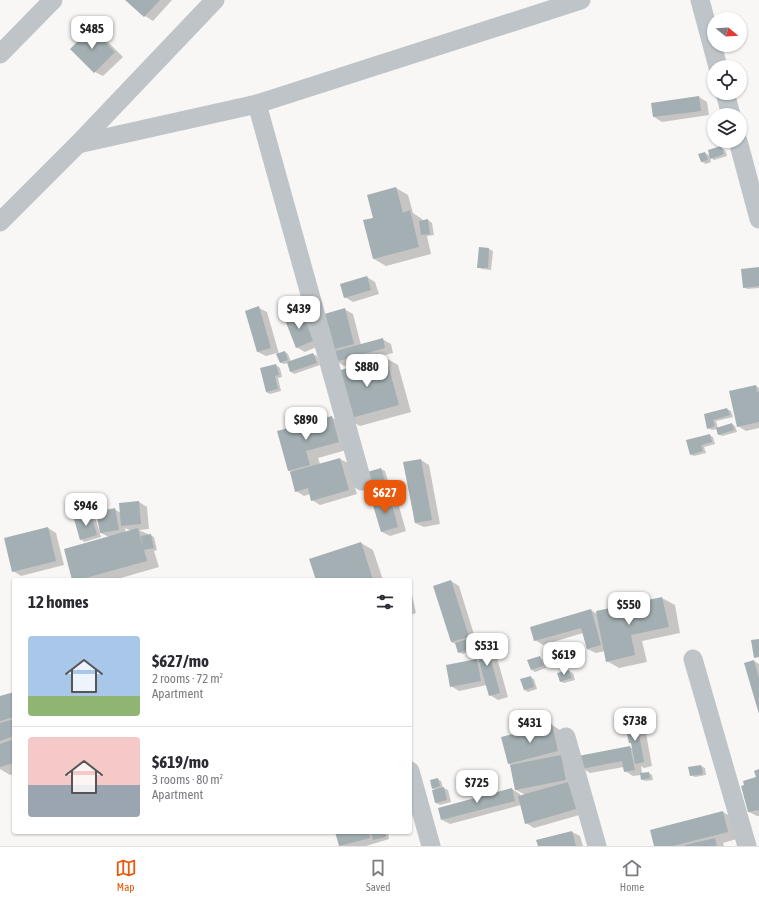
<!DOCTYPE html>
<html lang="en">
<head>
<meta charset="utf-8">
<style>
  body { margin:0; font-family:"Asap Condensed",sans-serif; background:#f7f7f7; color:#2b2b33; height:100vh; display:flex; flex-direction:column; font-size:15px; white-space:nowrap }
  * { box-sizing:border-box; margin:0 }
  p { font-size:13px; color:#7c7c81 }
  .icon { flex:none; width:22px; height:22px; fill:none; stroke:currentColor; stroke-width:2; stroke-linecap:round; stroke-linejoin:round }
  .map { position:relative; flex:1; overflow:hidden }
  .side { position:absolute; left:12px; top:578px; width:400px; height:256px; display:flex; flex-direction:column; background:#fff; border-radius:4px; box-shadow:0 1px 3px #0004 }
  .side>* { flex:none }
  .needle { width:26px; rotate:108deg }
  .fabs { position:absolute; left:707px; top:12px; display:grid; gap:8px }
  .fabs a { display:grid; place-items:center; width:40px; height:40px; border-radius:50%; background:#fff; box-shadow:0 1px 3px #0004; font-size:20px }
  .price { position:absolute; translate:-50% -34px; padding:0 9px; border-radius:8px; background:#fff; color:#222; font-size:13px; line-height:26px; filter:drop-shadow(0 1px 2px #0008) }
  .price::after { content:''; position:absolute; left:50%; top:24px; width:12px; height:9px; margin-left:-6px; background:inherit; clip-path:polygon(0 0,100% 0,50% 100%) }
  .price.current { background:#ea580c; color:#fff }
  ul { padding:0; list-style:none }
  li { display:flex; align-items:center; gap:12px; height:100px; padding:0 16px }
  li+li { border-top:1px solid #e1e1e2 }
  li span { display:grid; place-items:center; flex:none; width:112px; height:80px; border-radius:4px; color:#555 }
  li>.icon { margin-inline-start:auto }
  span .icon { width:48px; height:48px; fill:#fffc; stroke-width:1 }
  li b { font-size:17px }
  h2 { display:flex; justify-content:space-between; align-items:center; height:48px; padding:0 16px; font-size:17px }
  .dock { display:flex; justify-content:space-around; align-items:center; height:56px; border-top:1px solid #e1e1e2; background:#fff; font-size:11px; color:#7c7c81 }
  .dock a { display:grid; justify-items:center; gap:2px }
  .dock .current { color:#ea580c }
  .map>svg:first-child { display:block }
  .shadow { fill:#0003; fill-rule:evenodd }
  .building { fill:#a3afb2 }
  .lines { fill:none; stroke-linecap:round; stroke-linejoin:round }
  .street { stroke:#bec4c7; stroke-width:19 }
</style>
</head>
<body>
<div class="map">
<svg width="759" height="846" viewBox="0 0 759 846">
  <rect width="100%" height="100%" fill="#f8f7f5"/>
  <g class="shadow">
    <polygon points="127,0 172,0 153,21 145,16"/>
    <polygon points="91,29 100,34 123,57 103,76 95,72"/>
    <polygon points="699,97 707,102 709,115 662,122 654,117"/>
    <polygon points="721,147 725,150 727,156 714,160 710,157 711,162 706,164 702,162 699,155 705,153 710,156"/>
    <polygon points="396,188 408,195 413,213 422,219 423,221 428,220 432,223 434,235 427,236 431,254 386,266 374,259 364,221 374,218"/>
    <polygon points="489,249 493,251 491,270 482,269 478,267"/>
    <polygon points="759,268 759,288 747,289 744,287"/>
    <polygon points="367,277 375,282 379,294 353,302 345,297"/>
    <polygon points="259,308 267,312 279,354 285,352 288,354 291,362 313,354 317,356 320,365 294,374 290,371 288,363 284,364 280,362 277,353 266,356 258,352"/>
    <polygon points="344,309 353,314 361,345 382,339 391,344 393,353 344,366 336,361 332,349"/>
    <polygon points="303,315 311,319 321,345 305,352 296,347"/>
    <polygon points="386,358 398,365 411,412 360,426 348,419"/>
    <polygon points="276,365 280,368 282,377 278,378 281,391 270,394 266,392"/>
    <polygon points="756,386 759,388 759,428 746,431 738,426"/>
    <polygon points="727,409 731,411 733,417 716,421 718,428 732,424 735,426 737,432 722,436 718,434 717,429 712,430 708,428 705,415"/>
    <polygon points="331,417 344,424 350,449 318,458 320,464 340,459 348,463 357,494 320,505 312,500 310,494 304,496 296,491 291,472 289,471"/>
    <polygon points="709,435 713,437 715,444 704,447 706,453 694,456 690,454"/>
    <polygon points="421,460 429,465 440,524 424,527 415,523 405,463"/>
    <polygon points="381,469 385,471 391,491 375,496 372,493"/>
    <polygon points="389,498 398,503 406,531 390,536 382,532"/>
    <path d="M139,502L147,507L149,529L139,530L154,537L157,550L154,551L159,567L114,580H73L109,537L101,533L114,509L121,513ZM125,528L129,530L132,531L126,533Z"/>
    <polygon points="91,515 95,517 101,537 84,542 81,539"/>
    <polygon points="48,528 56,533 64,565 21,576 13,571"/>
    <polygon points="361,543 373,550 383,580 317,580"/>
    <polygon points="451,581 459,586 476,641 485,639 491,642 499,635 503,637 506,654 496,655 496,657 506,655 506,657 497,658 508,697 498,700 490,695 487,685 459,691 451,686 477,660 481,662 477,649 463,654 459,652 456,644 451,642"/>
    <polygon points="410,594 412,595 416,613 410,615"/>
    <polygon points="662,598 675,605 680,633 642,641 647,662 619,668 607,661 605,651 596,653 587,649 583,633 543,645 535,640 591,610 597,614"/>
    <polygon points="540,657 543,660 546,668 535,672 532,670"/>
    <polygon points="754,661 759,664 759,712"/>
    <polygon points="569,671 573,673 575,680 564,683 560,681"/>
    <polygon points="530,677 534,679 537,689 528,692 524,690"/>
    <polygon points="14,693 14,774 10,775 0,769 0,697"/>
    <polygon points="637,724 645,728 652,766 644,768 641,766 642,773 649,773 652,775 653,780 645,781 642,779 641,775 633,776 625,771 624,767 590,773 582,768 630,747 633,749 632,744 630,743"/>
    <polygon points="552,725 560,730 583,814 534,828 526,823 521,805 450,824 442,820 512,789 520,794 520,797 526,795 516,790 511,765 508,763"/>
    <polygon points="701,766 705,768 706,775 695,777 691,775 690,768"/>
    <polygon points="759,770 759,816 757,816 749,812"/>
    <polygon points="437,779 441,781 443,788 448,790 451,802 440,805 436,803 436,790 433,788"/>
    <polygon points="723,812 735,819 740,838 723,843 724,846 655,846"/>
    <polygon points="336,832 388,832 389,839 366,846 340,846"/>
    <polygon points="572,832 580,836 583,846 539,846"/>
  </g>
  <g class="building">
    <polygon points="125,0 160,0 144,17"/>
    <polygon points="91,28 115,52 94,73 70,49"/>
    <polygon points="699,96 701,111 653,117 651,103"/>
    <polygon points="721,146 724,154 710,159 708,150"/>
    <polygon points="705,152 708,160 701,162 698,154"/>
    <polygon points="396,187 403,213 410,210 419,247 373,259 363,220 373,218 367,195"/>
    <polygon points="428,219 430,234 421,235 419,221"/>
    <polygon points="479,247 489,248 488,268 477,268"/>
    <polygon points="759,267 759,286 743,288 741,269"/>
    <polygon points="367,276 371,290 344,298 340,284"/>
    <polygon points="259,306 271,348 257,352 245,311"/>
    <polygon points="345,308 354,344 331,350 321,315"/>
    <polygon points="303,313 313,341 296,348 285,320"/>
    <polygon points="383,338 385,348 335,362 332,352"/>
    <polygon points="285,351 288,360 280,363 276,354"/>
    <polygon points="313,353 317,363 290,372 287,362"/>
    <polygon points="386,357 399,405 347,419 334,372"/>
    <polygon points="276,364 279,375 275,376 278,389 266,392 260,368"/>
    <polygon points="756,385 757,392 759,391 759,422 737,427 729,391"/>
    <polygon points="727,408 730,415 713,420 715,426 707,429 704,414"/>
    <polygon points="332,416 339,442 306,451 310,465 288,471 277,431"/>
    <polygon points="732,423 734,430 718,435 716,428"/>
    <polygon points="710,434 712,442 701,445 703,451 690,455 686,440"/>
    <polygon points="340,458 349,490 311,501 308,488 295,492 290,472"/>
    <polygon points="421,459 432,520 415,523 403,462"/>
    <polygon points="381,468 387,489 371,494 364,473"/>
    <polygon points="390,497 398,527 381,532 372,502"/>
    <polygon points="139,501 141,524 121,526 119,503"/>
    <polygon points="115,508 119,530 100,533 96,512"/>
    <polygon points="91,514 97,535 80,540 74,519"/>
    <polygon points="48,527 56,561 12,572 4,538"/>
    <polygon points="138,528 143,547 141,536 151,534 154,548 144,550 147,561 78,580 72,580 64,549"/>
    <polygon points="361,542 373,580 316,580 309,559"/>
    <polygon points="451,580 469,637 451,642 433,586"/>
    <polygon points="662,597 669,627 631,635 635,655 606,662 596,611"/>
    <polygon points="591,609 601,645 587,649 581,628 534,641 530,627"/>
    <polygon points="499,634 503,655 492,657 489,636"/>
    <polygon points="470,638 473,648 458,653 455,643"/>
    <polygon points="485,638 500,693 489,696 473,641"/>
    <polygon points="759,639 759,657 754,658 751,640"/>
    <polygon points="540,656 543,666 531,670 527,660"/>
    <polygon points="477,659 481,681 450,687 446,665"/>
    <polygon points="754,660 759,678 759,714 744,663"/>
    <polygon points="569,670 572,678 560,682 557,673"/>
    <polygon points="531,676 534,687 524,690 520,679"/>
    <polygon points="14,692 14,717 0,721 0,696"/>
    <polygon points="14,719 14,736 0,741 0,723"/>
    <polygon points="637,723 644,762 635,764 631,743 629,743 625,725"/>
    <polygon points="552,724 558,751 508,764 501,737"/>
    <polygon points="14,739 14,763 0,767 0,744"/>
    <polygon points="630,746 635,770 624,772 622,761 581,769 578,756"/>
    <polygon points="561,755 566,780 515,790 510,765"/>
    <polygon points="701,765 703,774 690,776 688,767"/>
    <polygon points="759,769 759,810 748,812 741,786 744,785 743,781 756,777 754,771"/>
    <polygon points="649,772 650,778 641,780 640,773"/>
    <polygon points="438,778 440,786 432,789 430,780"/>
    <polygon points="568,782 576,809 525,824 518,796"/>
    <polygon points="444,787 447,800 435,803 432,790"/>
    <polygon points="512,788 515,801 441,820 438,808"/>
    <polygon points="723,811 728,832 673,846 654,846 650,830"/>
    <polygon points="572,831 576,846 538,846 536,840"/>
    <polygon points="335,832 369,832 370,838 339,846"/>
    <polygon points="371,832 385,832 386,837 373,840"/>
    <polygon points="715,838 717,846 685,846 685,845"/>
  </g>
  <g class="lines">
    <g class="street">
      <polyline points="700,0 718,67"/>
      <polyline points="0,54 53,0"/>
      <polyline points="725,93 731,115"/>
      <polyline points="257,104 362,481"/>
      <polyline points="738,141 759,219"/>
      <polyline points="78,144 257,104 581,0"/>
      <polyline points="0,222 78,144 215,0"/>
      <polyline points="693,659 747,846"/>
      <polyline points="566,737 597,846"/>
      <polyline points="410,771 431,846"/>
    </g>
  </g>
</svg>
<div class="fabs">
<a><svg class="needle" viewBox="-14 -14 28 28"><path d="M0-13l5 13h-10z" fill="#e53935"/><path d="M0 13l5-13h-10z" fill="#7c7c81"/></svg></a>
<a><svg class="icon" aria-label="locate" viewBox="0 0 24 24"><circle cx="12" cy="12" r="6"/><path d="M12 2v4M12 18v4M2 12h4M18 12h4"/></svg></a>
<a><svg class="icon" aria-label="layers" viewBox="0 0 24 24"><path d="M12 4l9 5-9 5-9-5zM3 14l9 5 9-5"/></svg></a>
</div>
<b class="price" style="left:92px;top:50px">$485</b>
<b class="price" style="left:299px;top:330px">$439</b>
<b class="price" style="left:367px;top:388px">$880</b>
<b class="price" style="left:306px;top:441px">$890</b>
<b class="price current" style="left:385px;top:514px">$627</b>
<b class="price" style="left:86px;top:527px">$946</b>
<b class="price" style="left:629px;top:626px">$550</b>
<b class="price" style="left:487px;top:667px">$531</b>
<b class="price" style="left:564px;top:676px">$619</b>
<b class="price" style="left:635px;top:742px">$738</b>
<b class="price" style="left:530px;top:744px">$431</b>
<b class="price" style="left:477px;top:804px">$725</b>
<section class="side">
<h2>12 homes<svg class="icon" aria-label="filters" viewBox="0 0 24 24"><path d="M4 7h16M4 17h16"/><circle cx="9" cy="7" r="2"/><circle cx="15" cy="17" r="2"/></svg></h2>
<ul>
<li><span style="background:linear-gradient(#a9c7e8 75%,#8fb573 0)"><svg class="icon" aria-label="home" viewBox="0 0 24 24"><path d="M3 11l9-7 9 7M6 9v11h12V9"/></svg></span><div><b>$627/mo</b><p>2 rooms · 72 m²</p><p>Apartment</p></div></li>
<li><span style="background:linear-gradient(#f6c9c9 60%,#9aa5b1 0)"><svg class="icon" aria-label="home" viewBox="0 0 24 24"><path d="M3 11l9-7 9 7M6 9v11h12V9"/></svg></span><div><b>$619/mo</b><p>3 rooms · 80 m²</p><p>Apartment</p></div></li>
</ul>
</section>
</div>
<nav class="dock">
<a class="current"><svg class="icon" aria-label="map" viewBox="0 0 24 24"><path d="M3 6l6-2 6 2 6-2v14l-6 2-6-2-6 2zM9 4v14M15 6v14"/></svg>Map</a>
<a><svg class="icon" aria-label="saved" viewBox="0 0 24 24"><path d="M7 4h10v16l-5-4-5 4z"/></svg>Saved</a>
<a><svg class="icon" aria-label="home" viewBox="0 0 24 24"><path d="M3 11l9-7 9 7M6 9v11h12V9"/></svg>Home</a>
</nav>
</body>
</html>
